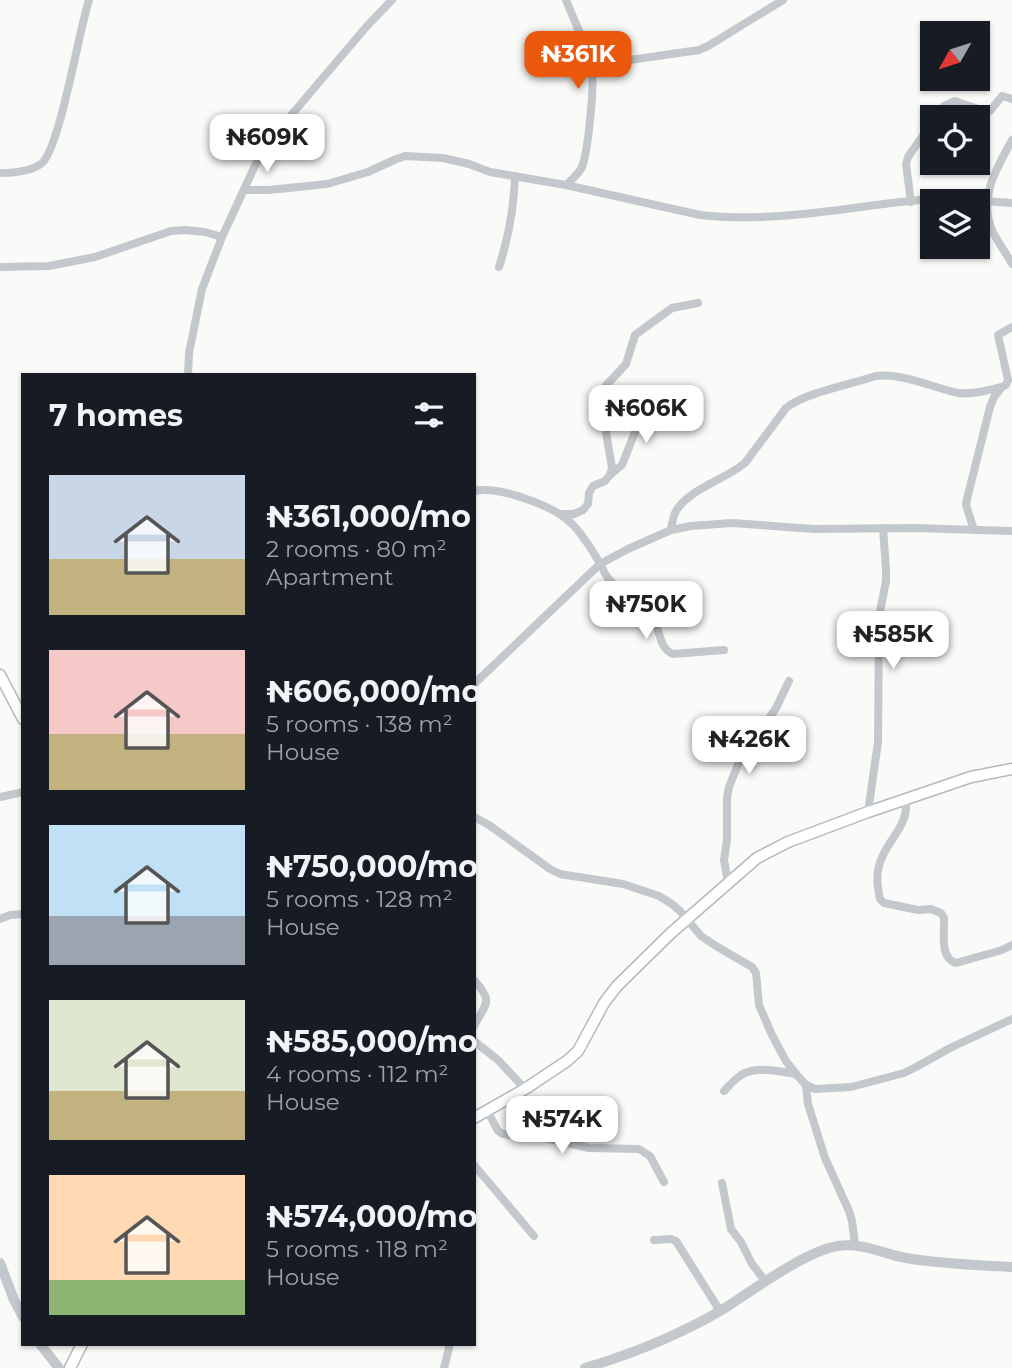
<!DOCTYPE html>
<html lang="en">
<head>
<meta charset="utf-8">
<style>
  body { margin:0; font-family:Montserrat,sans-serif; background:#20242c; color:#f1f3f6; height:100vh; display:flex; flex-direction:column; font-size:26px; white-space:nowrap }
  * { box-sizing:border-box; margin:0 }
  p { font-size:23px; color:#9ea1a6 }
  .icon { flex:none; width:38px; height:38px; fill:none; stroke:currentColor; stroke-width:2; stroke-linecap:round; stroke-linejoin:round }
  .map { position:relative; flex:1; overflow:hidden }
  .panel { position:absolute; left:21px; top:373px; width:455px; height:973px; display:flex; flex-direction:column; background:#171b24; border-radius:0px; box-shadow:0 2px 5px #0004 }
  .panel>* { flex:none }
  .needle { width:46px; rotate:231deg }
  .fabs { position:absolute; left:920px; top:21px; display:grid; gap:14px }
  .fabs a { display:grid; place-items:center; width:70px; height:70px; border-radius:0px; background:#171b24; box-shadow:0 2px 5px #0004; font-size:35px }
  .price { position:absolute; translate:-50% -60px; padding:0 16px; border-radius:14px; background:#fff; color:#222; font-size:23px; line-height:46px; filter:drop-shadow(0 2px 4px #0008) }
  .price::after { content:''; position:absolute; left:50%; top:42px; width:21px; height:16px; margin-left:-10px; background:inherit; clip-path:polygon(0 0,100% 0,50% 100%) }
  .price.selected { background:#ea580c; color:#fff }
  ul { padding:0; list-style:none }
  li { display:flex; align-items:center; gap:21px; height:175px; padding:0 28px }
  li span { display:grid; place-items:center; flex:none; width:196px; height:140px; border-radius:0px; color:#555 }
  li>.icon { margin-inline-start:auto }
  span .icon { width:84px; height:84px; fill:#fffc; stroke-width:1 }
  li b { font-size:30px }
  h2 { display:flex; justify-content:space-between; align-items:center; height:84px; padding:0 28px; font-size:30px }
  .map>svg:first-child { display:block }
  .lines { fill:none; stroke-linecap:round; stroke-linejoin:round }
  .secondary-casing { stroke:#b3babf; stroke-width:13 }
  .minor { stroke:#c3c8cc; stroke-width:8 }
  .tertiary { stroke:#c3c8cc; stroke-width:10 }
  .secondary { stroke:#fff; stroke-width:10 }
</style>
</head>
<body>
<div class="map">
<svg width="1012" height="1368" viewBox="0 0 1012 1368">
  <rect width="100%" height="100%" fill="#fafaf8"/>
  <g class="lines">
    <g class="secondary-casing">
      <g id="secondary">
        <polyline points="0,675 23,719"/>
        <polyline points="474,1118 525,1089 567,1061 578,1051 604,1003 617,986 671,933 757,858 788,842 868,812 971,777 1012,769"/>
        <polyline points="70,1368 82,1344"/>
      </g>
    </g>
    <g class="minor">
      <polyline points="592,72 602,64 699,50 708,46 783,0"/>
      <polyline points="936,117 944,106 955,101 987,112 990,111 1002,96 1012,99"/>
      <path d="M1012,140C997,168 978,197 992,230C997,242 1006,252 1012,264"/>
      <path d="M0,173C14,173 31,172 42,163C60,147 79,30 89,0"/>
      <path d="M566,185C571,180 577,175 581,169C588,156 594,88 592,72C588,48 575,23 566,0"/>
      <path d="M244,190H269L327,184L368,172L394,160L405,156L443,158L469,164L490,172L566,185L700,215C778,224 855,205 931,199C958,197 985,202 1012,203"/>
      <polyline points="911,202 906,164 908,157 933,121"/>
      <polyline points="0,267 49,266 95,257 171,231 185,230 205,232 222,237"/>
      <path d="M499,267C509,236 514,208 515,176"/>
      <polyline points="188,374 189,353 202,289 222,237 259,157 293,113 367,26 392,0"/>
      <polyline points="610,475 622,465 637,427 656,390"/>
      <path d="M474,491C499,486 556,506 573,525C584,536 593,552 601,565C603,570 605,575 609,579C621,595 641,603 653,618C661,630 658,648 673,654L724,650"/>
      <polyline points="561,514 574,514 583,510 588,504 589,493 593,486 605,481 610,475 612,468 605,426 598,406 598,399 601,391 626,364 635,335 672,308 698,303"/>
      <path d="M671,530C672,523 673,514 678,508C694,487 724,480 745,463L786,408C804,393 852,384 876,376C903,373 931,387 958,393C972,395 988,390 1002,387L1006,385L1008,380L998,335L1012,327"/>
      <polyline points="974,530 966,505 967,499 990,407 994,397 1002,387"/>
      <polyline points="474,684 600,564 628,549 671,530 691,526 732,523 814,529 915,528 1012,531"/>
      <polyline points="0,797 23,792"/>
      <path d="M906,799C909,829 885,840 879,866C876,875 878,890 880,899L884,903L918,910L931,909L941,913L944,918C945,933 939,958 956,963L1002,950L1012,945"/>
      <polyline points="868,812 878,742 879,617 886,581 886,569 883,528"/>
      <polyline points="474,817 489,825 550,869 560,874 623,884 659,896 672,904 680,911 701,936 716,946 752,967 756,973 759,1005 772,1035 786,1061 796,1074 806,1085 815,1089 851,1087 904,1073 918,1066 950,1048 1012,1019"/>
      <polyline points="728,882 724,860 727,839 727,798 729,787 739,762 776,708 789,681"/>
      <polyline points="0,919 10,915 23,914"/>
      <path d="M474,980C494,1002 486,1003 474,1026"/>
      <polyline points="474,1041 498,1060 525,1089"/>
      <polyline points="806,1085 808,1104 825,1158 849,1211 852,1221 855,1245"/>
      <path d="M724,1091C728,1087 731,1083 736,1079C751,1064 777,1071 796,1074"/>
      <polyline points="487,1110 498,1131 503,1134 511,1135 528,1134 589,1148 639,1149 650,1156 664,1182"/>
      <polyline points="474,1165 534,1236"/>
      <polyline points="722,1183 731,1229 741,1242 752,1264 766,1282"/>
      <polyline points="654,1240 671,1239 676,1241 720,1311"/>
      <polyline points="444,1368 449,1348 448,1344"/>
    </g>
    <g class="tertiary">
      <polyline points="0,1263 14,1300 23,1317"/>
      <polyline points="40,1344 59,1368"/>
      <path d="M585,1368C632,1354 679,1335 722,1310C752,1291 805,1251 838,1246C861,1242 884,1254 906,1258C941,1264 977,1265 1012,1267"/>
    </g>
    <use href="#secondary" class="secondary"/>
  </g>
</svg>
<div class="fabs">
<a><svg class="needle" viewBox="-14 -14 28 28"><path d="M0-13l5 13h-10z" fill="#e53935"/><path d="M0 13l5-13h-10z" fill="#9ea1a6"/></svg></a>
<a><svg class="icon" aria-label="locate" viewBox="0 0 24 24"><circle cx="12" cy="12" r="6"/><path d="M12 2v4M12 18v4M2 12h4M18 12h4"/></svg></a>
<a><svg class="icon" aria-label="layers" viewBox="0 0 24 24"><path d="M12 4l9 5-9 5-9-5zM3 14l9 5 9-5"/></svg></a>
</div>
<b class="price selected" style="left:578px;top:91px">₦361K</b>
<b class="price" style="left:267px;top:174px">₦609K</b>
<b class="price" style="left:646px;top:445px">₦606K</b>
<b class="price" style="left:646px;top:641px">₦750K</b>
<b class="price" style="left:893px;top:671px">₦585K</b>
<b class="price" style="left:749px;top:776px">₦426K</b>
<b class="price" style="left:562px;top:1156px">₦574K</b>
<section class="panel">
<h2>7 homes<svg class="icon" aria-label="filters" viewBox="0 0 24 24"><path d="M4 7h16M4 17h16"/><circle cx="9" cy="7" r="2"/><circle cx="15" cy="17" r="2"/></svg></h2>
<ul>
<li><span style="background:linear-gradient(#c9d6e8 60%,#c2b280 0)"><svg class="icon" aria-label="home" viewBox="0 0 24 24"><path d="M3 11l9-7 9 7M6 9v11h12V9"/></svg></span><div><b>₦361,000/mo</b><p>2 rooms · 80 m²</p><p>Apartment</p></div></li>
<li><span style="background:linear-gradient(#f6c9c9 60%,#c2b280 0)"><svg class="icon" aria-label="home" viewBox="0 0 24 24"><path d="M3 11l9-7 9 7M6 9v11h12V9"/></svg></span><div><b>₦606,000/mo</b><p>5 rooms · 138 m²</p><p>House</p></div></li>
<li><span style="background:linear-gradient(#bfe0f5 65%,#9aa5b1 0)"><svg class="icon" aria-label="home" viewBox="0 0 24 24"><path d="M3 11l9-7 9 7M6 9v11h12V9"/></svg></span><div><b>₦750,000/mo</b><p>5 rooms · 128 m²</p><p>House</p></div></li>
<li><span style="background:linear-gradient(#dfe7d0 65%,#c2b280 0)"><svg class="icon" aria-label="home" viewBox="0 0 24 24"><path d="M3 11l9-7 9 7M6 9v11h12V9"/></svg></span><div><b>₦585,000/mo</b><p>4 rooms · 112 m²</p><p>House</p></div></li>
<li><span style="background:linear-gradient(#ffd9b3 75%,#8fb573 0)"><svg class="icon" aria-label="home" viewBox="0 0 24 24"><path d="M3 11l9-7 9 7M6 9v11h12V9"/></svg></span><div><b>₦574,000/mo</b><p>5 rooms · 118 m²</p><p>House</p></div></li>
</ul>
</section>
</div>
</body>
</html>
